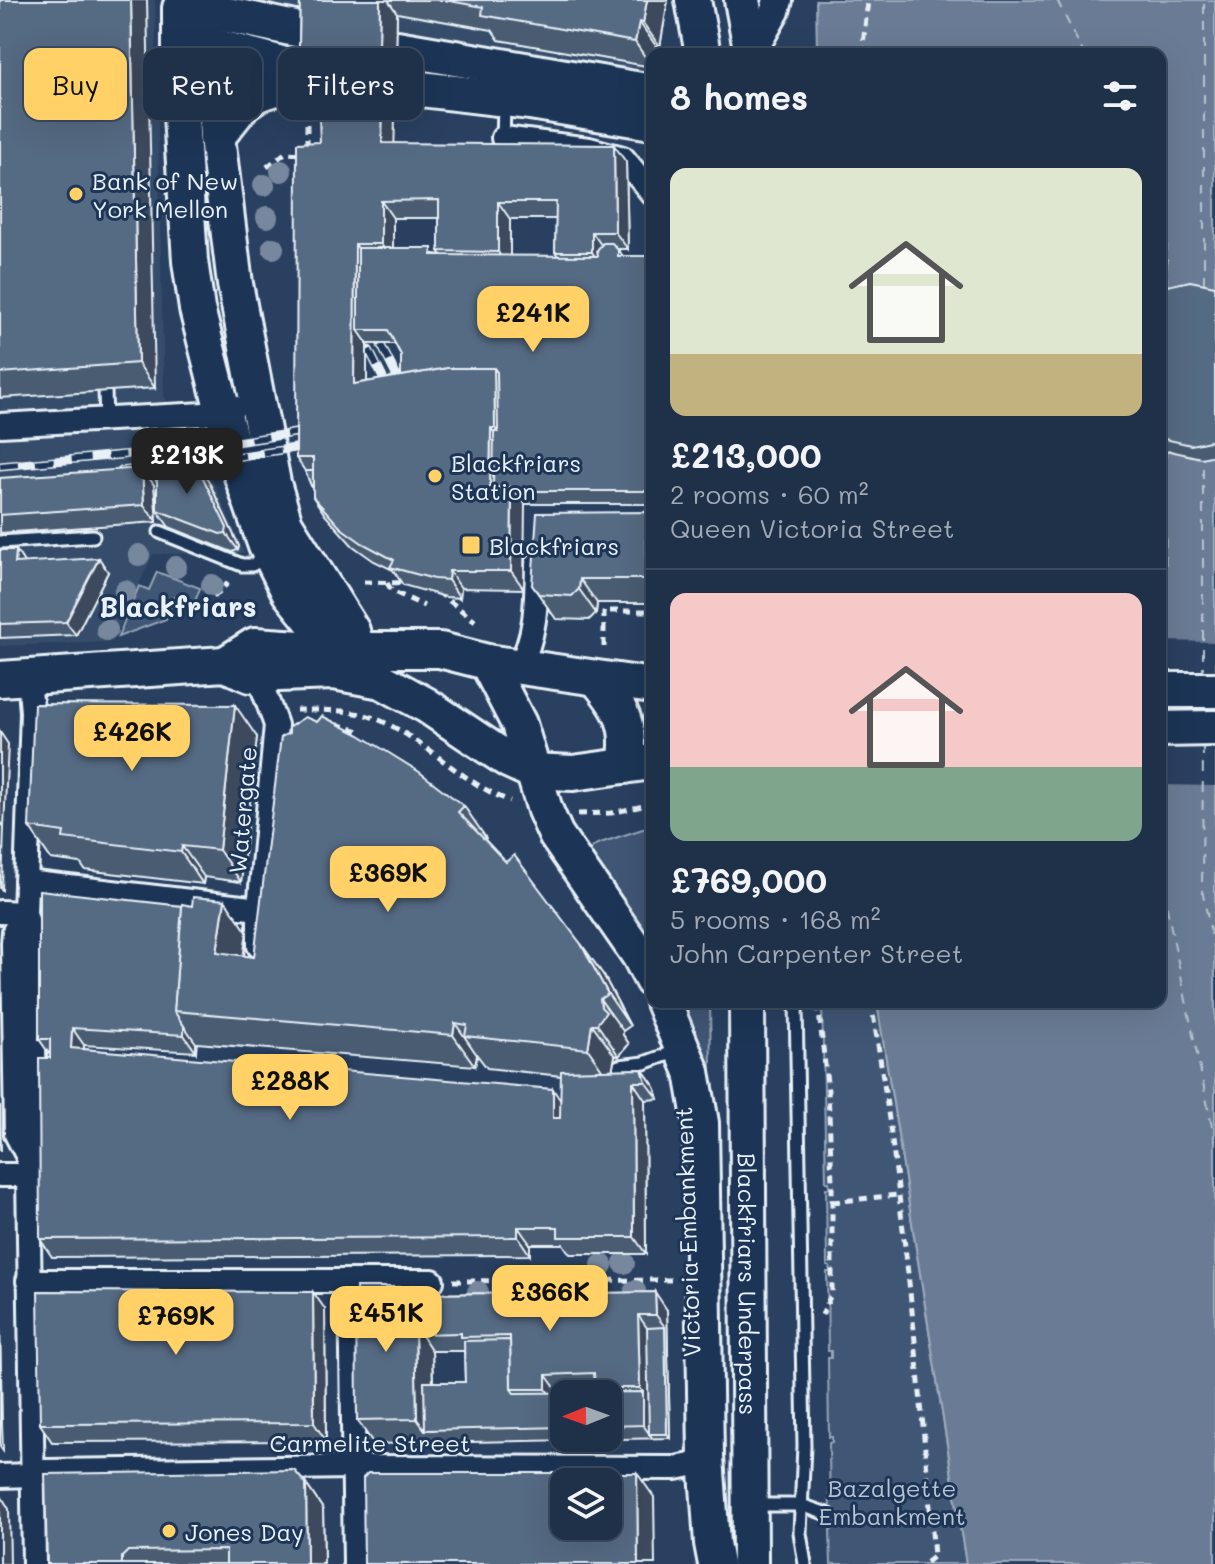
<!DOCTYPE html>
<html lang="en">
<head>
<meta charset="utf-8">
<style>
  body { margin:0; font-family:Mali,sans-serif; background:#2c3c53; color:#f1f3f6; height:100vh; display:flex; flex-direction:column; font-size:30px; white-space:nowrap }
  * { box-sizing:border-box; margin:0 }
  p { font-size:26px; color:#a1a9b4 }
  .icon { flex:none; width:44px; height:44px; fill:none; stroke:currentColor; stroke-width:2; stroke-linecap:round; stroke-linejoin:round }
  .map { position:relative; flex:1; overflow:hidden }
  .details { position:absolute; left:646px; top:48px; width:520px; height:960px; display:flex; flex-direction:column; background:#1f3049; border-radius:16px; box-shadow:0 8px 32px #0002,0 0 0 2px #3c4b61 }
  .details>* { flex:none }
  .banner { position:absolute; left:24px; top:48px; width:502px; height:72px; display:flex; gap:16px }
  .needle { width:52px; rotate:269deg }
  .buttons { position:absolute; left:550px; top:1380px; display:grid; gap:16px }
  .buttons a { display:grid; place-items:center; width:72px; height:72px; border-radius:16px; background:#1f3049; box-shadow:0 8px 32px #0002,0 0 0 2px #3c4b61; font-size:40px }
  .price { position:absolute; translate:-50% -68px; padding:0 18px; border-radius:16px; background:#ffd166; color:#111; font-size:26px; line-height:52px; filter:drop-shadow(0 2px 4px #0008) }
  .price::after { content:''; position:absolute; left:50%; top:48px; width:24px; height:18px; margin-left:-12px; background:inherit; clip-path:polygon(0 0,100% 0,50% 100%) }
  .price.current { background:#222; color:#fff }
  ul { padding:0; list-style:none }
  li { display:grid; align-content:center; gap:16px; height:424px; padding:0 24px }
  li+li { border-top:2px solid #3c4b61 }
  li span { display:grid; place-items:center; height:248px; border-radius:16px; color:#555 }
  li>.icon { margin-inline-start:auto }
  span .icon { width:144px; height:144px; fill:#fffc; stroke-width:1 }
  li b { font-size:34px }
  h2 { display:flex; justify-content:space-between; align-items:center; height:96px; padding:0 24px; font-size:34px }
  .tag { padding:0 28px; border-radius:16px; background:#1f3049; box-shadow:0 8px 32px #0002,0 0 0 2px #3c4b61; font-size:28px; line-height:72px }
  .tag.current { background:#ffd166; color:#111 }
  .map>svg:first-child { display:block }
  .built { fill:#364d6b }
  .green { fill:#415774; stroke:#94a4b6; stroke-width:2 }
  .water { fill:#6b7c95; stroke:#9dabbd; stroke-width:2 }
  .pier { fill:#294061 }
  .lines { fill:none; stroke-linecap:round; stroke-linejoin:round }
  .ferry { stroke:#b6c2d0; stroke-width:2; stroke-dasharray:10 8; stroke-linecap:butt }
  .minor-tunnel { stroke:#465b78; stroke-width:22; stroke-dasharray:22 11; stroke-linecap:butt }
  .service-casing { stroke:#e8f1f8; stroke-width:17 }
  .minor-casing { stroke:#e8f1f8; stroke-width:28 }
  .tertiary-casing { stroke:#e8f1f8; stroke-width:34 }
  .primary-casing { stroke:#e8f1f8; stroke-width:40 }
  .path { stroke:#e8f1f8; stroke-width:5; stroke-dasharray:8 6; stroke-linecap:butt }
  .service { stroke:#1d3557; stroke-width:11 }
  .minor { stroke:#1d3557; stroke-width:22 }
  .tertiary { stroke:#1d3557; stroke-width:28 }
  .primary { stroke:#1d3557; stroke-width:34 }
  .rail-casing { stroke:#e8f1f8; stroke-width:9 }
  .rail { stroke:#1d3557; stroke-width:6; stroke-dasharray:18; stroke-linecap:butt }
  .tree { fill:#77889e }
  .wall { fill:#495b71; stroke:#e8f1f8; stroke-width:2; fill-rule:evenodd }
  .shaded-wall { fill:#3c4a5c; stroke:#e8f1f8; stroke-width:2 }
  .building { fill:#556a83; stroke:#e8f1f8; stroke-width:2; fill-rule:evenodd }
  .poi-dot { fill:#ffd166; stroke:#1d3557; stroke-width:3 }
  .labels { text-anchor:middle; dominant-baseline:central; stroke-width:6; stroke-linejoin:round; paint-order:stroke }
  .poi-label { font-size:24px; fill:#e8f1f8; stroke:#1d3557; text-anchor:start }
  .street-label { font-size:24px; fill:#e8f1f8; stroke:#1d3557 }
  .park-label { font-size:24px; fill:#b6c3d0; stroke:#1d3557 }
  .quarter-label { font-size:28px; font-weight:bold; fill:#e8f1f8; stroke:#1d3557 }
</style>
</head>
<body>
<div class="map">
<svg width="1215" height="1564" viewBox="0 0 1215 1564">
  <rect width="100%" height="100%" fill="#294061"/>
  <filter id="ink" filterUnits="userSpaceOnUse"><feTurbulence type="fractalNoise" baseFrequency=".0125" numOctaves="2"/><feDisplacementMap in="SourceGraphic" scale="16" xChannelSelector="R" yChannelSelector="G"/><feConvolveMatrix kernelMatrix="1 2 1 2 8 2 1 2 1" color-interpolation-filters="sRGB"/></filter>
  <g filter="url(#ink)">
    <g class="built">
      <polygon points="0,0 155,0 164,396 212,478 244,553 153,554 112,642 0,646"/>
      <polygon points="242,0 669,0 660,54 652,54 652,83"/>
    </g>
    <g class="green">
      <polygon points="157,572 200,588 194,604 174,597 166,619 118,637 139,586 149,590"/>
      <polygon points="652,826 652,954 580,857 597,844"/>
      <polygon points="680,1002 710,1002 711,1072 705,1066 698,1040"/>
      <polygon points="822,1002 877,1002 966,1564 831,1564 830,1530 833,1529 833,1524 830,1523 829,1443 832,1442 832,1437 829,1437 828,1358 831,1358 831,1351 828,1351 827,1272 830,1272 830,1267 827,1266 826,1188 829,1188 829,1182 826,1182"/>
    </g>
    <polygon class="water" points="816,0 1215,0 1215,1564 966,1564 877,1002 1160,1002 1160,54 817,54"/>
    <polygon class="pier" points="1160,641 1215,642 1215,786 1160,785"/>
    <g class="lines">
      <g class="ferry">
        <polyline points="1057,0 1084,54"/>
        <polyline points="1160,206 1167,221 1167,289"/>
        <polyline points="1204,284 1204,0"/>
        <polyline points="1165,673 1166,452"/>
        <polyline points="1203,676 1203,458"/>
        <polyline points="1164,744 1163,889 1215,1141"/>
        <polyline points="1203,746 1202,890 1215,952"/>
      </g>
      <polyline class="minor-tunnel" points="618,87 619,61 629,0"/>
      <g class="service-casing">
        <g id="service">
          <polyline points="503,143 504,104"/>
          <polyline points="105,391 106,419"/>
          <polyline points="160,532 242,565 252,565 266,557"/>
          <polyline points="0,542 93,536"/>
          <polyline points="796,1002 804,1446 800,1533 805,1564"/>
          <polyline points="619,1066 644,1063 680,1050"/>
          <polyline points="752,1505 801,1505 830,1515"/>
        </g>
      </g>
      <g class="minor-casing">
        <g id="minor">
          <polyline points="503,138 589,149 623,158 652,193"/>
          <polyline points="0,425 204,414 234,407"/>
          <path d="M519,667C537,634 536,601 537,564"/>
          <polyline points="258,675 276,725 259,909 259,946"/>
          <polyline points="29,677 32,712 25,913 31,934 27,972 27,1009 34,1048 36,1133 28,1157 28,1175 34,1564"/>
          <polyline points="26,882 259,909"/>
          <polyline points="0,912 25,913"/>
          <polyline points="25,918 14,931 13,943 16,1134 28,1157"/>
          <polyline points="0,1175 28,1175"/>
          <polyline points="28,1281 432,1281"/>
          <polyline points="351,1281 355,1564"/>
          <polyline points="0,1476 32,1475 45,1471 355,1467 676,1468 691,1465 706,1457"/>
        </g>
      </g>
      <g class="tertiary-casing">
        <polyline id="tertiary" points="752,51 775,11 778,0"/>
      </g>
      <g class="primary-casing">
        <g id="primary">
          <polyline points="693,0 703,54"/>
          <polyline points="742,0 752,54"/>
          <path d="M317,33C271,25 226,12 180,8V99L190,261L197,309L233,450L266,546L289,592L314,623L330,650L334,672"/>
          <path d="M193,41C234,52 276,60 315,76"/>
          <polyline points="212,46 217,137 235,284 273,483 285,524 352,631 365,677"/>
          <polyline points="397,48 652,92"/>
          <polyline points="396,86 530,102 652,122"/>
          <polyline points="217,137 244,103 257,94 315,76"/>
          <polyline points="487,662 519,724 545,810 556,835 639,955 652,980"/>
          <polyline points="225,664 255,645 330,650 440,650 487,662 652,686"/>
          <polyline points="0,679 225,664 251,675 334,672 382,681 426,705 508,760 532,771 573,773 652,762"/>
          <path d="M597,679C622,709 632,726 625,766"/>
          <polyline points="1160,690 1215,690"/>
          <polyline points="1160,729 1215,728"/>
          <polyline points="663,1002 692,1072 701,1123 706,1457 712,1543 716,1564"/>
          <path id="s1" d="M747,1002L750,1564"/>
        </g>
      </g>
      <g class="path">
        <polyline points="862,54 868,0"/>
        <polyline points="307,146 307,108"/>
        <polyline points="267,167 285,153 302,154"/>
        <polyline points="364,582 407,583"/>
        <polyline points="387,583 392,591 424,606"/>
        <polyline points="438,592 475,621"/>
        <polyline points="214,597 228,583"/>
        <polyline points="604,647 604,611 652,611"/>
        <path d="M296,710C321,710 353,709 377,719C425,739 460,782 510,801"/>
        <polyline points="338,727 339,725 362,732"/>
        <polyline points="578,814 611,813 652,804"/>
        <path d="M871,1002C902,1185 919,1371 934,1556L924,1564"/>
        <polyline points="818,1004 828,1091 832,1181 832,1292 822,1315"/>
        <polyline points="832,1202 897,1195"/>
        <polyline points="453,1281 675,1280"/>
      </g>
      <use href="#service" class="service"/>
      <use href="#minor" class="minor"/>
      <use href="#tertiary" class="tertiary"/>
      <use href="#primary" class="primary"/>
      <g class="rail-casing">
        <g id="rail">
          <polyline points="381,345 405,393"/>
          <polyline points="369,350 392,396"/>
          <polyline points="0,466 197,448 308,431"/>
          <polyline points="120,471 202,462 308,446"/>
        </g>
      </g>
      <use href="#rail" class="rail"/>
    </g>
    <g class="tree">
      <circle cx="281" cy="171" r="11"/>
      <circle cx="264" cy="185" r="11"/>
      <circle cx="267" cy="217" r="11"/>
      <circle cx="273" cy="248" r="11"/>
      <circle cx="139" cy="555" r="11"/>
      <circle cx="176" cy="567" r="11"/>
      <circle cx="212" cy="585" r="11"/>
      <circle cx="125" cy="591" r="11"/>
      <circle cx="107" cy="630" r="11"/>
      <circle cx="624" cy="1263" r="11"/>
      <circle cx="602" cy="1265" r="11"/>
      <circle cx="535" cy="1291" r="11"/>
      <circle cx="592" cy="1291" r="11"/>
      <circle cx="635" cy="1291" r="11"/>
      <circle cx="478" cy="1292" r="11"/>
    </g>
    <g class="wall">
      <polygon points="0,0 155,388 0,398"/>
      <path d="M300,0H668L660,47L656,46L654,54H652V67L499,40L492,30L397,13L394,143L626,162L628,249H618L623,256H652V504H524V589L461,588L460,598L446,597L403,585L393,570L374,561L353,546L325,515L313,497V490L305,471L296,458L320,142L319,111H315L298,87ZM393,218H439V251L442,255L393,248ZM510,219H556L555,252L558,256H510ZM367,344H395L401,355V376L367,382Z"/>
      <polygon points="1215,286 1215,455 1201,458 1170,451 1160,454 1160,287"/>
      <polygon points="152,475 208,480 239,546 238,550 232,552 169,527 157,510 157,482"/>
      <polygon points="0,478 154,485 157,522 0,533"/>
      <polygon points="646,512 652,521 652,603 597,603 596,613 589,620 556,619 532,585"/>
      <polygon points="0,550 16,550 24,563 108,572 76,635 0,638"/>
      <polygon points="257,737 241,882 204,877 203,884 85,870 80,863 51,859 29,827"/>
      <path d="M464,806L486,838L485,840L581,944L604,976L630,1026L623,1031V1035L629,1044L619,1056H615L612,1070L642,1069L655,1087L659,1099L645,1100L646,1254H570L563,1244H530V1255L52,1257L40,1239L50,1058V1055L39,1039L247,932L244,956L254,957ZM197,1043L475,1066L477,1055L487,1068L561,1076V1100L84,1049V1045L196,1052Z"/>
      <path d="M414,1287L419,1294L523,1293L528,1300L540,1305L667,1310L670,1438L374,1444L357,1420ZM432,1351H464L465,1382H433ZM597,1391L598,1393L558,1392ZM564,1394H608V1438H564Z"/>
      <polygon points="325,1309 326,1441 52,1442 40,1424"/>
      <polygon points="306,1484 323,1509 324,1564 47,1564"/>
    </g>
    <g class="shaded-wall">
      <polygon points="131,0 147,0 155,388 138,363"/>
      <polygon points="380,0 388,0 397,13 395,113 378,88"/>
      <polygon points="647,0 668,0 660,47 643,23"/>
      <polygon points="639,22 656,46 654,54 652,54 652,67 635,42"/>
      <polygon points="383,95 395,113 394,160 382,143"/>
      <polygon points="614,145 626,162 628,249 615,232"/>
      <polygon points="381,201 393,218 393,262 381,244"/>
      <polygon points="498,202 510,219 510,270 498,252"/>
      <polygon points="592,232 604,249 604,270 592,252"/>
      <polygon points="355,244 367,262 358,330 367,343 367,402 354,384"/>
      <polygon points="494,368 506,385 507,446 495,428"/>
      <polygon points="491,428 503,446 503,491 490,487"/>
      <polygon points="196,463 208,480 239,546 238,550 226,533"/>
      <polygon points="142,468 154,485 157,522 144,505"/>
      <polygon points="512,487 525,504 524,589 511,571"/>
      <polygon points="646,512 652,521 652,586 647,579"/>
      <polygon points="16,550 25,564 15,563"/>
      <polygon points="99,558 108,572 76,635 66,622"/>
      <polygon points="449,571 461,588 460,598 448,580"/>
      <polygon points="580,579 597,603 596,613 579,589"/>
      <polygon points="235,705 257,737 241,882 219,850"/>
      <polygon points="0,732 8,744 4,827 0,821"/>
      <polygon points="0,821 4,827 2,890 0,888"/>
      <polygon points="182,846 204,877 203,884 181,852"/>
      <polygon points="225,900 247,932 239,984 217,952"/>
      <polygon points="581,944 604,976 630,1026 608,994"/>
      <polygon points="600,999 623,1031 623,1035 629,1044 619,1056 597,1024 601,1007"/>
      <polygon points="455,1023 477,1055 475,1066 453,1035"/>
      <polygon points="592,1024 615,1056 610,1081 588,1049"/>
      <polygon points="184,1026 196,1043 196,1052 184,1035"/>
      <polygon points="72,1028 84,1045 83,1065 71,1048"/>
      <polygon points="642,1069 655,1087 659,1099 646,1082"/>
      <polygon points="633,1082 645,1100 646,1254 634,1237"/>
      <polygon points="553,1089 565,1107 565,1136 553,1118"/>
      <polygon points="0,1105 1,1151 0,1149"/>
      <polygon points="518,1227 530,1244 530,1255 518,1237"/>
      <polygon points="414,1287 431,1311 421,1334 432,1351 434,1430 425,1430 417,1419"/>
      <polygon points="313,1292 325,1309 326,1441 314,1423"/>
      <polygon points="655,1292 667,1310 670,1438 667,1434 665,1327 656,1315"/>
      <polygon points="638,1315 650,1332 649,1434 653,1439 643,1425 643,1392 640,1388"/>
      <polygon points="0,1317 2,1423 3,1451 0,1447"/>
      <polygon points="546,1375 558,1392 558,1406 546,1389"/>
      <polygon points="637,1473 654,1497 655,1564 638,1564"/>
      <polygon points="306,1484 323,1509 324,1564 307,1564"/>
      <polygon points="0,1494 9,1509 10,1564 0,1564"/>
    </g>
    <g class="building">
      <polygon points="0,0 131,0 138,363 0,373"/>
      <polygon points="300,0 380,0 378,88 298,87"/>
      <polygon points="444,0 647,0 643,23 639,22 635,42 482,15 483,7"/>
      <polygon points="319,94 383,95 382,143 614,145 615,232 592,232 592,252 555,252 556,202 498,202 498,252 439,251 439,200 381,201 381,244 355,244 354,384 447,368 494,368 495,428 491,428 490,487 512,487 511,571 449,571 448,580 434,579 390,567 394,560 362,543 341,528 313,497 313,458 296,458 297,143 320,142"/>
      <polygon points="603,243 612,243 618,250 618,256 652,256 652,491 515,491 512,487 493,487 494,432 498,432 497,372 494,368 447,368 401,376 401,355 388,330 358,330 358,248 432,248 432,255 598,256 597,250"/>
      <polygon points="1190,281 1215,286 1215,440 1191,445 1160,438 1160,287 1163,287"/>
      <polygon points="196,463 227,528 226,533 220,534 157,510 157,476 152,475 152,465"/>
      <polygon points="142,468 144,505 0,515 0,478"/>
      <polygon points="305,471 313,471 313,490"/>
      <polygon points="646,512 647,579 580,579 579,589 572,596 539,594 532,585 537,513"/>
      <polygon points="0,550 16,550 15,563 99,558 66,622 0,624"/>
      <polygon points="34,704 235,705 219,850 182,846 181,852 63,838 64,832 29,827"/>
      <polygon points="322,716 360,735 418,771 464,806 458,812 506,862 514,855 581,944 608,994 600,999 601,1007 606,1012 597,1024 592,1024 588,1049 465,1036 467,1025 455,1023 453,1035 174,1011 182,904 192,906 193,897 225,900 217,952 254,957 281,737 289,733 289,727 305,717 317,722"/>
      <polygon points="39,890 182,906 174,1011 184,1026 184,1035 72,1028 71,1048 553,1089 553,1118 560,1118 561,1071 642,1069 646,1082 633,1082 634,1237 558,1237 558,1227 518,1227 518,1237 40,1239 39,1058 50,1058 50,1039 39,1039"/>
      <polygon points="356,1287 414,1287 417,1419 357,1420"/>
      <polygon points="38,1291 313,1292 314,1423 40,1424"/>
      <polygon points="655,1292 656,1315 638,1315 640,1388 595,1388 594,1373 546,1375 546,1389 511,1389 510,1336 461,1337 461,1333 421,1334 419,1294 523,1293 527,1300 537,1300 538,1305 593,1305 592,1293"/>
      <polygon points="665,1327 667,1434 649,1434 647,1328"/>
      <polygon points="510,1340 511,1389 514,1393 643,1392 643,1425 608,1426 608,1394 564,1394 564,1427 425,1430 424,1382 465,1382 464,1341"/>
      <polygon points="294,1470 306,1484 307,1564 226,1564 226,1550 128,1551 122,1557 122,1564 47,1564 45,1474"/>
      <path d="M368,1473H637L638,1564H364L363,1478ZM564,1482H608V1526H564Z"/>
    </g>
  </g>
  <g class="poi-dot">
    <circle cx="76" cy="194" r="8"/>
    <circle cx="435" cy="476" r="8"/>
    <rect x="461" y="535" width="20" height="20" rx="4"/>
    <circle cx="169" cy="1531" r="8"/>
  </g>
  <g class="labels">
    <g class="poi-label">
      <text x="92" y="180">Bank of New<tspan x="92" dy="28">York Mellon</tspan></text>
      <text x="451" y="462">Blackfriars<tspan x="451" dy="28">Station</tspan></text>
      <text x="489" y="545">Blackfriars</text>
      <text x="185" y="1531">Jones Day</text>
    </g>
    <g class="street-label">
      <text transform="translate(242 810) rotate(-85)">Watergate</text>
      <text transform="translate(687 1232) rotate(-92)">Victoria Embankment</text>
      <text stroke="none"><textPath href="#s1" startOffset="282">Blackfriars Underpass</textPath></text>
      <text x="370" y="1442">Carmelite Street</text>
    </g>
    <g class="park-label">
      <text x="892" y="1487">Bazalgette<tspan x="892" dy="28">Embankment</tspan></text>
    </g>
    <g class="quarter-label">
      <text x="178" y="606">Blackfriars</text>
    </g>
  </g>
</svg>
<div class="buttons">
<a><svg class="needle" viewBox="-14 -14 28 28"><path d="M0-13l5 13h-10z" fill="#e53935"/><path d="M0 13l5-13h-10z" fill="#a1a9b4"/></svg></a>
<a><svg class="icon" aria-label="layers" viewBox="0 0 24 24"><path d="M12 4l9 5-9 5-9-5zM3 14l9 5 9-5"/></svg></a>
</div>
<b class="price" style="left:533px;top:354px">£241K</b>
<b class="price current" style="left:187px;top:496px">£213K</b>
<b class="price" style="left:132px;top:773px">£426K</b>
<b class="price" style="left:388px;top:914px">£369K</b>
<b class="price" style="left:290px;top:1122px">£288K</b>
<b class="price" style="left:550px;top:1333px">£366K</b>
<b class="price" style="left:386px;top:1354px">£451K</b>
<b class="price" style="left:176px;top:1357px">£769K</b>
<div class="banner">
<a class="tag current">Buy</a>
<a class="tag">Rent</a>
<a class="tag">Filters</a>
</div>
<section class="details">
<h2>8 homes<svg class="icon" aria-label="filters" viewBox="0 0 24 24"><path d="M4 7h16M4 17h16"/><circle cx="9" cy="7" r="2"/><circle cx="15" cy="17" r="2"/></svg></h2>
<ul>
<li><span style="background:linear-gradient(#dfe7d0 75%,#c2b280 0)"><svg class="icon" aria-label="home" viewBox="0 0 24 24"><path d="M3 11l9-7 9 7M6 9v11h12V9"/></svg></span><div><b>£213,000</b><p>2 rooms · 60 m²</p><p>Queen Victoria Street</p></div></li>
<li><span style="background:linear-gradient(#f6c9c9 70%,#7fa58c 0)"><svg class="icon" aria-label="home" viewBox="0 0 24 24"><path d="M3 11l9-7 9 7M6 9v11h12V9"/></svg></span><div><b>£769,000</b><p>5 rooms · 168 m²</p><p>John Carpenter Street</p></div></li>
</ul>
</section>
</div>
</body>
</html>
